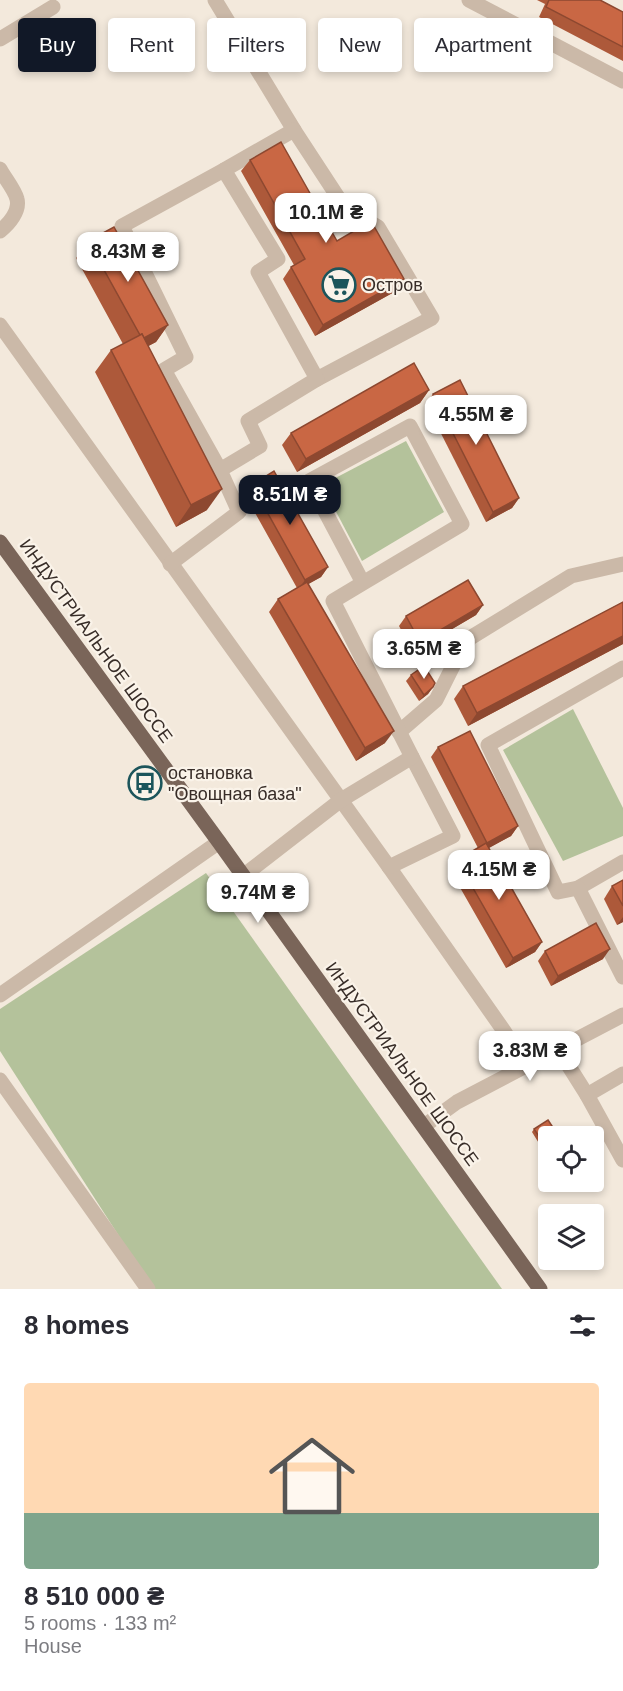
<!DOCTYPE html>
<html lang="en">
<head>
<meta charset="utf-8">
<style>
  body { margin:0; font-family:Helvetica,sans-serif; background:#f7f7f7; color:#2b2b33; height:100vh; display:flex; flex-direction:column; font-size:22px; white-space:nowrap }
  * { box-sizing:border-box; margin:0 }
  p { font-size:20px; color:#7c7c81 }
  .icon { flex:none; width:33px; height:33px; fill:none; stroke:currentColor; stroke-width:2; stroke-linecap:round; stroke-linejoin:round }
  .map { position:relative; height:1289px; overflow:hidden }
  .panel { display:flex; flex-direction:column; background:#fff; flex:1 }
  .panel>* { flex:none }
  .guide { position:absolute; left:18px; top:18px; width:588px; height:54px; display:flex; gap:12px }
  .fabs { position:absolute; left:538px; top:1126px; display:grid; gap:12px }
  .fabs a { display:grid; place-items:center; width:66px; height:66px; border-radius:6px; background:#fff; box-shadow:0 3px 9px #0003; font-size:30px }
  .price { position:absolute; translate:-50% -51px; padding:0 14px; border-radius:12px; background:#fff; color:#222; font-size:20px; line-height:39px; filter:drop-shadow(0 2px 3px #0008) }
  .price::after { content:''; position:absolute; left:50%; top:36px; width:18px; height:14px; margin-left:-9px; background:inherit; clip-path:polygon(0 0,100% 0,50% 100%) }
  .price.on { background:#111827; color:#fff }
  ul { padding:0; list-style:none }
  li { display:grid; align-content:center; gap:12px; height:318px; padding:0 24px }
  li+li { border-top:2px solid #e1e1e2 }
  li span { display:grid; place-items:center; height:186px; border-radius:6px; color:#555 }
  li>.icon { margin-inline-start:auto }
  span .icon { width:108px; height:108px; fill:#fffc; stroke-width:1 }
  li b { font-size:26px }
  h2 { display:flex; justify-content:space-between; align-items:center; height:72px; padding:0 24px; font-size:26px }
  .chip { padding:0 21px; border-radius:6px; background:#fff; box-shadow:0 3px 9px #0003; font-size:21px; line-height:54px }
  .chip.on { background:#111827; color:#fff }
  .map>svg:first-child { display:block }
  .green { fill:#b4c29b }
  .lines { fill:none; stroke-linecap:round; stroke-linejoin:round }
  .minor { stroke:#cbb9a8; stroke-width:15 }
  .major { stroke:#7a6559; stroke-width:15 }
  .wall { fill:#ad593a }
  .shaded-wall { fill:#8d4830 }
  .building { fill:#c96744; stroke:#8d4830; stroke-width:1.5 }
  .labels { text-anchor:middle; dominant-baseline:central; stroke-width:4.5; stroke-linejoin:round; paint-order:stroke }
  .poi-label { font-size:18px; fill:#382d28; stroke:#faf3e9; text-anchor:start }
  .street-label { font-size:18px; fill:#382d28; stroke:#faf3e9 }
</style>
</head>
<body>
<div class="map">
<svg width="623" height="1289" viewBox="0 0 623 1289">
  <rect width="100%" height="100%" fill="#f3e9dc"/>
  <g class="green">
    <polygon points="406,441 444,512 362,561 322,485"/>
    <polygon points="573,709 623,808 623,836 563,861 503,750"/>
    <polygon points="206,873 502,1289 153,1289 0,1051 0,1009"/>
  </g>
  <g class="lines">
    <g class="minor">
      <polyline points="215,0 294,130"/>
      <polyline points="469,0 623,81"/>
      <polyline points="0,39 53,7"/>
      <path d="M0,169C4,177 15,190 17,199C20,211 9,224 0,231"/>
      <polyline points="224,170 294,130 345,208 378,227 432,318 317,379"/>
      <polyline points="0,325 389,867 504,1031 526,1066"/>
      <polyline points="170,564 239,512 220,470 260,446 248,421 317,379 258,272 278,259 224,170 122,226 186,357 164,370 220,470"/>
      <polyline points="623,668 488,745 558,892 578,888 623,862"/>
      <polyline points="399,732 436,700 454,664 470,638 571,576 623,564"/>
      <polyline points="389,867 453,836 412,757"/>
      <polyline points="243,876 341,800 412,757 333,601 363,583 309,481 410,426 462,524 363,583"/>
      <polyline points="578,888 623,977"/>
      <polyline points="0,995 219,842"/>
      <polyline points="558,1049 587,1095 623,1160"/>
      <polyline points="0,1080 148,1289"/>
      <polyline points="587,1095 623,1074"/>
      <polyline points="424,1126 457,1102 623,1015"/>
    </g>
    <polyline class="major" points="0,542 219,842 540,1289"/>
  </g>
  <g class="wall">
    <polygon points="537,0 600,0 623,12 623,61 539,17 545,4"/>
    <polygon points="250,160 337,241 404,279 396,291 315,336 283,279 291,267 294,265 241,171"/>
    <polygon points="88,241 168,325 156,342 148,346 207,510 176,527 95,372 111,350 123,344 76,258"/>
    <polygon points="429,390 420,403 297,472 282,445 291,433"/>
    <polygon points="433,394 519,498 512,508 486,522 426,404"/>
    <polygon points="252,485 328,567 321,577 308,584 385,743 356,761 269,612 278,599 297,588 245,495"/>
    <polygon points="623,602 623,644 468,726 454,699 463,686"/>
    <polygon points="483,605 476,615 413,652 399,626 406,616"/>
    <polygon points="411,675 433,687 428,694 419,701 406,681"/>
    <polygon points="438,747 518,826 511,836 488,848 542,942 535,952 506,968 450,870 457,860 478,848 431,757"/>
    <polygon points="623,880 623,922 617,925 604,899 612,886"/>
    <polygon points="545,951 603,959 551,986 538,961"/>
    <polygon points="534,1129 556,1132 554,1136 549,1137 540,1145 532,1132"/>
  </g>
  <g class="shaded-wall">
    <polygon points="404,279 396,291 315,336 323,325"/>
    <polygon points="168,325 156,342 130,356 142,339"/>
    <polygon points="429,390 420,403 297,472 306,459"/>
    <polygon points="222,489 207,510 176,527 191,505"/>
    <polygon points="519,498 512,508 486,522 493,512"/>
    <polygon points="328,567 321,577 298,590 305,580"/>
    <polygon points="483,605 476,615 413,652 420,642"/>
    <polygon points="623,636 623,644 468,726 477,713"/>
    <polygon points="433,687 428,694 419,701 424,695"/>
    <polygon points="394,731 385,743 356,761 365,748"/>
    <polygon points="518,826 511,836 480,853 487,843"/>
    <polygon points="623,917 623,922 617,925"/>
    <polygon points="542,942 535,952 506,968 513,958"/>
    <polygon points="610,949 603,959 551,986 558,976"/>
    <polygon points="556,1132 554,1136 549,1137 549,1139 540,1145 542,1141"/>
  </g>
  <g class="building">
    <polygon points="549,0 600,0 623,12 623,47 546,7"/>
    <polygon points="281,142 337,241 371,221 404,279 323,325 291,267 305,259 250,160"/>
    <polygon points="114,227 168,325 144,338 142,334 140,335 88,241"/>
    <polygon points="142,334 222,489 191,505 111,350"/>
    <polygon points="414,363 429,390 306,459 291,433"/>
    <polygon points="460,380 519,498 493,512 433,394"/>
    <polygon points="274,471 328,567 305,580 252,485"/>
    <polygon points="468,580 483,605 420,642 406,616"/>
    <polygon points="307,582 394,731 365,748 278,599"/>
    <polygon points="623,602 623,636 477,713 463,686"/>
    <polygon points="424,666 435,683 433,687 424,695 411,675"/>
    <polygon points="470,731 518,826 487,843 438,747"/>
    <polygon points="486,843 542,942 513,958 457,860"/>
    <polygon points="623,880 623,906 612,886"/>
    <polygon points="596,923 610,949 558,976 545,951"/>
    <polygon points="548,1120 556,1132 542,1141 534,1129"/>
  </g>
  <defs>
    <g id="supermarket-ring" transform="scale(1.725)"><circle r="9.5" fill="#faf3e9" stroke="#1c555b" stroke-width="1.5"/><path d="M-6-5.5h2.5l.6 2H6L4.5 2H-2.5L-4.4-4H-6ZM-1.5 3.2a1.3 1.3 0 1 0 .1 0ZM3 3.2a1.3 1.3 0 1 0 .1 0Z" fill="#1c555b"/></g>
    <g id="bus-ring" transform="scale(1.725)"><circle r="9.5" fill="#faf3e9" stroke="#1c555b" stroke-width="1.5"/><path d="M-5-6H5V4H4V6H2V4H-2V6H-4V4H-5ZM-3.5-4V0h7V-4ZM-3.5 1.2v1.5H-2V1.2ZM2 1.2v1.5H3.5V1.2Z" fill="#1c555b"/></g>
  </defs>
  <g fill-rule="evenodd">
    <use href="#supermarket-ring" x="339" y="285"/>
    <use href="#bus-ring" x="145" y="783"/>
  </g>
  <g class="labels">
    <g class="poi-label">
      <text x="362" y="285">Остров</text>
      <text x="168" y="773">остановка<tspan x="168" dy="21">"Овощная база"</tspan></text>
    </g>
    <g class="street-label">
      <text transform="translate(96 641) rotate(54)">ИНДУСТРИАЛЬНОЕ ШОССЕ</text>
      <text transform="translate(402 1064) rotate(54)">ИНДУСТРИАЛЬНОЕ ШОССЕ</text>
    </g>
  </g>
</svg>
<div class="fabs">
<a><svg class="icon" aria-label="locate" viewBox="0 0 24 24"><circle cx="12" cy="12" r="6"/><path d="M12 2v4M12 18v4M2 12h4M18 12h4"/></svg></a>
<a><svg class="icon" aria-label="layers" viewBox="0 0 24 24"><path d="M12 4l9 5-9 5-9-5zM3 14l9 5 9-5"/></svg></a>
</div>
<b class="price" style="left:326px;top:244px">10.1M ₴</b>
<b class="price" style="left:128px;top:283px">8.43M ₴</b>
<b class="price" style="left:476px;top:446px">4.55M ₴</b>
<b class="price on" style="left:290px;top:526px">8.51M ₴</b>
<b class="price" style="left:424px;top:680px">3.65M ₴</b>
<b class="price" style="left:499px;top:901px">4.15M ₴</b>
<b class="price" style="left:258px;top:924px">9.74M ₴</b>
<b class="price" style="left:530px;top:1082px">3.83M ₴</b>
<div class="guide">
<a class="chip on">Buy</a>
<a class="chip">Rent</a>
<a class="chip">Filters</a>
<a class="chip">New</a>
<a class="chip">Apartment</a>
</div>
</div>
<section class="panel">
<h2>8 homes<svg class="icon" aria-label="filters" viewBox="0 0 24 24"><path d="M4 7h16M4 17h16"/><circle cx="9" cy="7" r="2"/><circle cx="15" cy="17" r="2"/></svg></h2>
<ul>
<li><span style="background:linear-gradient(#ffd9b3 70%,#7fa58c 0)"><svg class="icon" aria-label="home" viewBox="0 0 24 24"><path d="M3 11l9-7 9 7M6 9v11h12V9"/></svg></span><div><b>8 510 000 ₴</b><p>5 rooms · 133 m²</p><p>House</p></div></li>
</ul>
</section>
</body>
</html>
